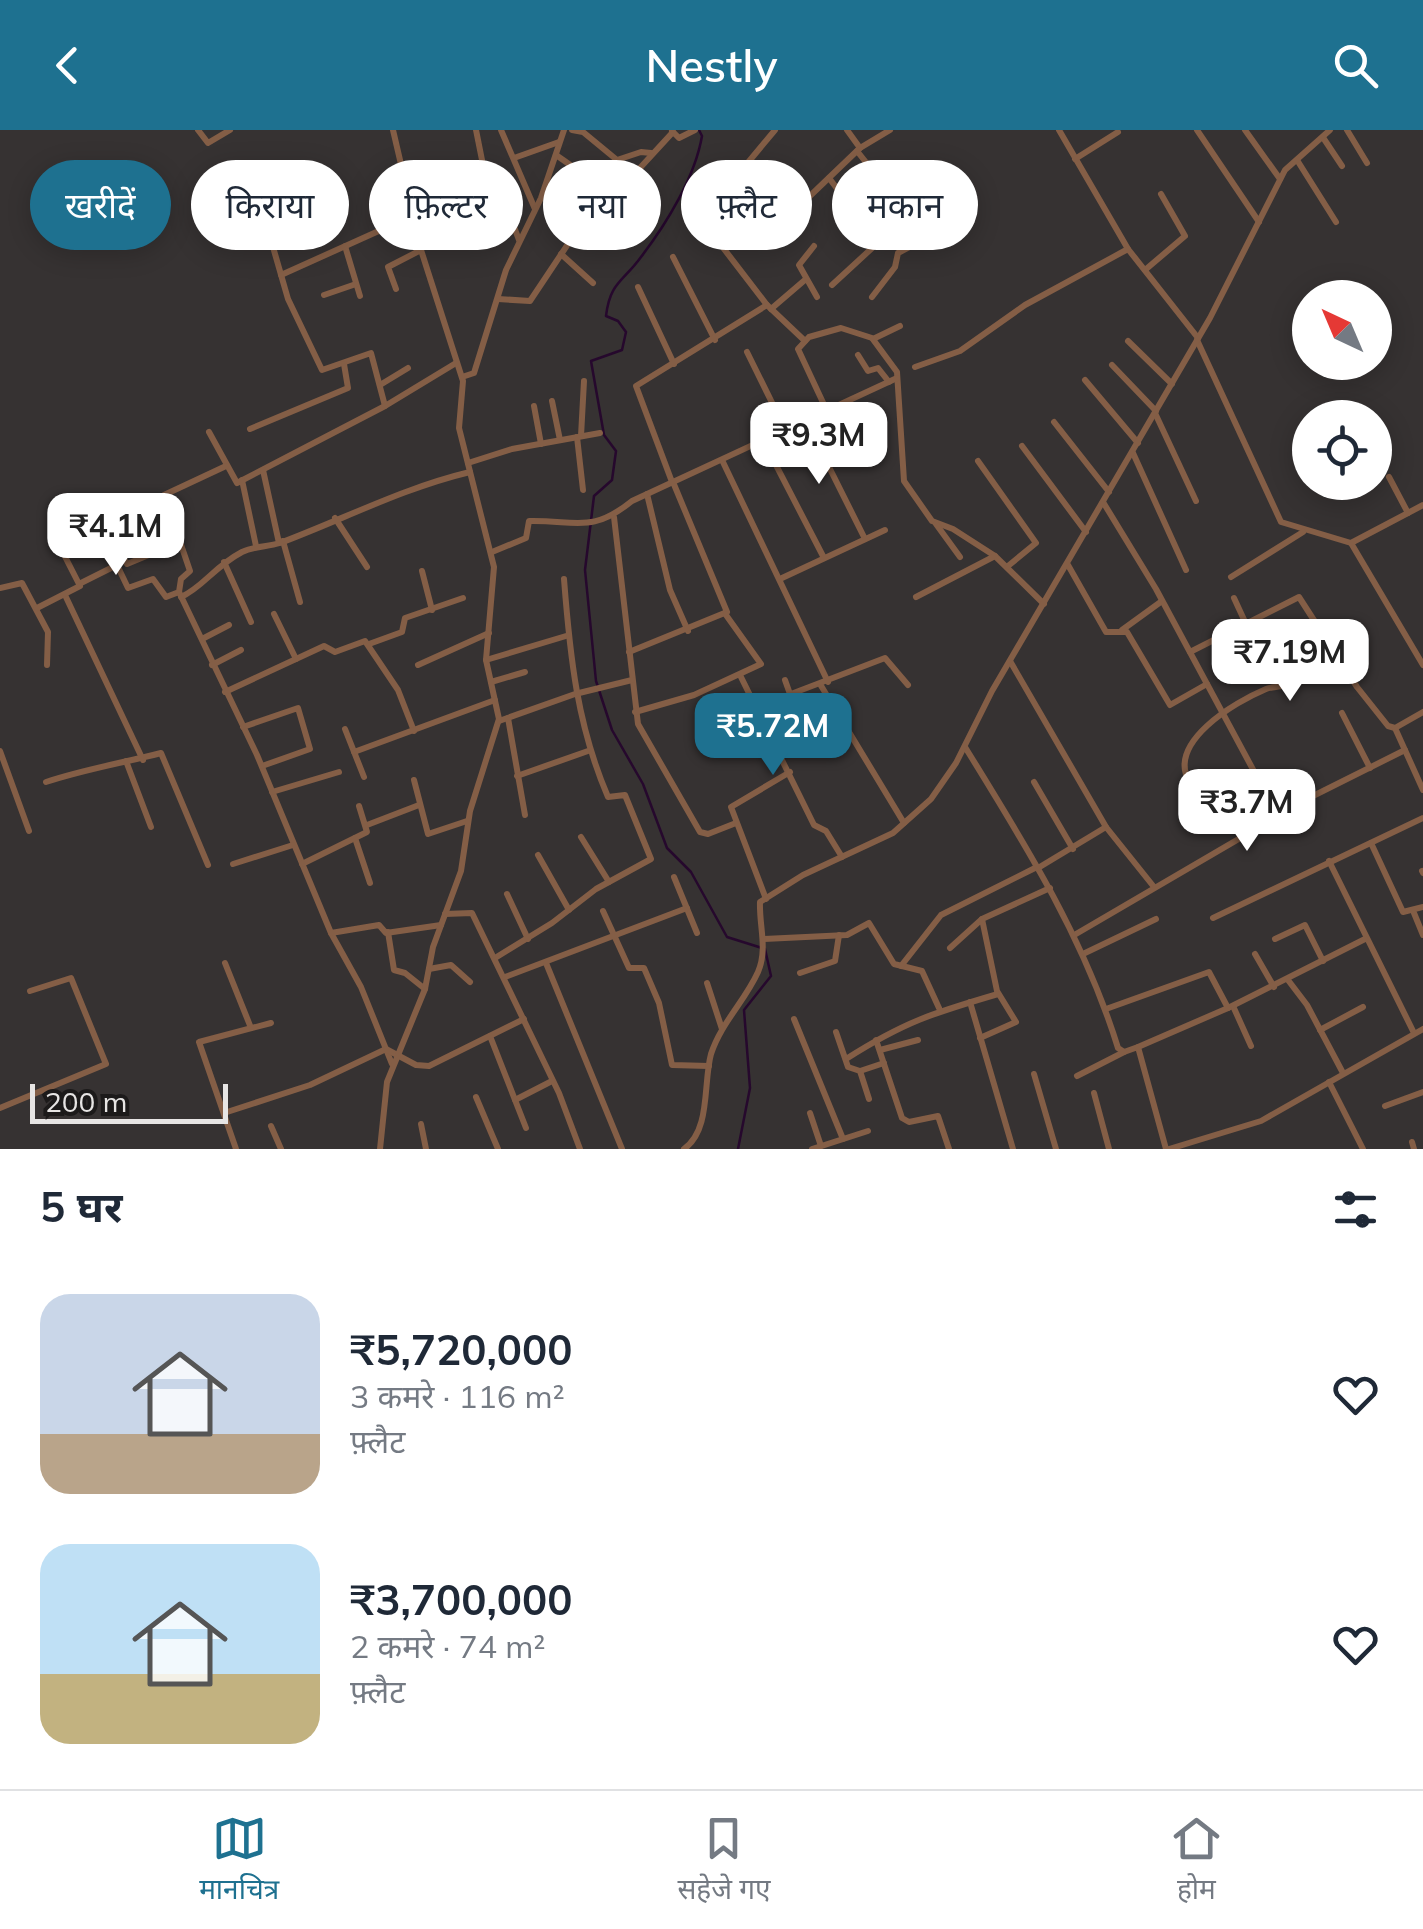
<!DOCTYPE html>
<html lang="hi">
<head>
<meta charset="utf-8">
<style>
  body { margin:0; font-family:Mulish,"Noto Sans Devanagari",sans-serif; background:#f6f6f7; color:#1f2937; height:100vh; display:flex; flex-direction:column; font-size:38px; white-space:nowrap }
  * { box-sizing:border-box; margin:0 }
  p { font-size:32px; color:#747a83 }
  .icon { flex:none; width:55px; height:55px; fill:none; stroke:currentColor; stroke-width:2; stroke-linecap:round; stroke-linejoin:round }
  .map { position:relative; height:1019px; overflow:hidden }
  .details { display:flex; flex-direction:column; background:#fff; flex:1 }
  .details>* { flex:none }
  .top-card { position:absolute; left:30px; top:30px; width:1365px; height:90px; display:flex; gap:20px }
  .needle { width:65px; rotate:316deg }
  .buttons { position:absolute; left:1292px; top:150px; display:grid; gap:20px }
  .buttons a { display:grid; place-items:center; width:100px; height:100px; border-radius:50%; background:#fff; box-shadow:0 5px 25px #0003; font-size:50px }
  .scale { position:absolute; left:30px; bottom:25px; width:198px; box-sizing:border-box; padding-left:10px; border:5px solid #e7e5e4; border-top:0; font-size:28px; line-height:35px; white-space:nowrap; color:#e7e5e4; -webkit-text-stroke:8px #1c1a1a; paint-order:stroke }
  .price { position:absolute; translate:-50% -85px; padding:0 22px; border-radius:20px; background:#fff; color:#222; font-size:32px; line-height:65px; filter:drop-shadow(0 2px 5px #0008) }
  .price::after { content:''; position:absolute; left:50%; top:60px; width:30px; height:22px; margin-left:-15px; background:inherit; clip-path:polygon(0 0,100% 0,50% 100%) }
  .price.on { background:#1e7190; color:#fff }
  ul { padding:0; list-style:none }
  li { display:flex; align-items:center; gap:30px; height:250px; padding:0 40px }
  li span { display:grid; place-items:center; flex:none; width:280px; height:200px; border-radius:30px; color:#555 }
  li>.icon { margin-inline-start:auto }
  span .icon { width:120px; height:120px; fill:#fffc; stroke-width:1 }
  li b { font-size:42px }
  h2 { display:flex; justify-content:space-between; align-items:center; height:120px; padding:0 40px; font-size:42px }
  .chip { padding:0 35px; border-radius:45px; background:#fff; box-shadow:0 5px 25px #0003; font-size:35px; line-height:90px }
  .chip.on { background:#1e7190; color:#fff }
  header { display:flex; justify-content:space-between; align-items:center; height:130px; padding:0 40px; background:#1e7190; color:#fff; font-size:45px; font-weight:600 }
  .dock { display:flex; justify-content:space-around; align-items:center; height:140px; border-top:2px solid #e0e1e3; background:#fff; font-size:28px; color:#747a83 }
  .dock a { display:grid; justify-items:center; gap:5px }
  .dock .on { color:#1e7190 }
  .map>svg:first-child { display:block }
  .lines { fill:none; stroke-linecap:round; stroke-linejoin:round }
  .stream { stroke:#26082d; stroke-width:2.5 }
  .street { stroke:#845e46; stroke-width:6 }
</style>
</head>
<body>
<header><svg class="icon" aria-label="back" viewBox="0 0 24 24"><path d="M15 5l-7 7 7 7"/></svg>Nestly<svg class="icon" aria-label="search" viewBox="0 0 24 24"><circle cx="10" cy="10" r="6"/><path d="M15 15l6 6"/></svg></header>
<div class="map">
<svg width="1423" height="1019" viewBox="0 0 1423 1019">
  <rect width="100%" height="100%" fill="#363232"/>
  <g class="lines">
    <path class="stream" d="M699,0L702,6C695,47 667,93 641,127C623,152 610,152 606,186L618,191L626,202L622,220L591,231L604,305L616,321L612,350L594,366L585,440L596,551L612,600L643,654L667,718L691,742L727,807L765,819L771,846L744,880L750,958L738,1019"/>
    <g class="street">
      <polyline points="198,0 208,13 230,0"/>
      <polyline points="501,0 535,79"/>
      <polyline points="572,0 583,2 617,30 641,22 651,23"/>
      <polyline points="775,0 701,89 767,175 805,211"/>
      <polyline points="847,0 860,18"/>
      <polyline points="1059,0 1128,119 1198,208"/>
      <polyline points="1197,0 1259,92"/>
      <polyline points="1245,0 1280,49"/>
      <polyline points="1347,0 1367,33"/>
      <polyline points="672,1 679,8 695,0"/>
      <polyline points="1324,9 1342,36"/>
      <polyline points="857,21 926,108 898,123 895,137 872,167"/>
      <polyline points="556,25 599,55"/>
      <polyline points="514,28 559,12"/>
      <polyline points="1075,29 1118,2"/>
      <polyline points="1297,30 1336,92"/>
      <polyline points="829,48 878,113"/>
      <polyline points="502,65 519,110"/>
      <polyline points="410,75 483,35 476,0"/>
      <polyline points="788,87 860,18 890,0"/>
      <polyline points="413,89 473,69 500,50"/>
      <polyline points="345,116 360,166"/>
      <polyline points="814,116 799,135 817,167"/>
      <polyline points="273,117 288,169 322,240 371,223 385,276"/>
      <polyline points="561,124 593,153"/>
      <polyline points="673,127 715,210"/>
      <polyline points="1145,140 1185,106 1161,64"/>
      <polyline points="281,145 412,86"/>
      <polyline points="832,155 908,85"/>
      <polyline points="638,157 674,234"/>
      <polyline points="396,159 388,137 421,120"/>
      <polyline points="324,165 356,154"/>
      <polyline points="498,169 530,171 582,93 597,97 639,39 673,2"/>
      <polyline points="771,179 806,149"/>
      <polyline points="873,209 900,196"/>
      <polyline points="1197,210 1281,392 1351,413 1423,535"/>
      <polyline points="1128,211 1172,254"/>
      <polyline points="747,222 785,299"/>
      <polyline points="858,225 868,241 878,238 889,252"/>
      <polyline points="1112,235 1156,281"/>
      <polyline points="915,237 960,221 1025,175 1128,119"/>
      <polyline points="462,247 474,243 506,140 541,68 564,0"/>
      <polyline points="1085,250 1138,313"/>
      <polyline points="380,255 408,238"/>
      <polyline points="552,271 560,310"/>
      <polyline points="534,276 541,314"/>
      <polyline points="826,279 798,219 809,207 841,198 872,208 897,242 904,351 932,391 953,399 995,426 1044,474"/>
      <polyline points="1155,283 1196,371"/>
      <polyline points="805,289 865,409"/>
      <polyline points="1054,292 1109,362"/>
      <polyline points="250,299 348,258 344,234"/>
      <polyline points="209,302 237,353 385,276 456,233"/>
      <polyline points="581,306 584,251"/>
      <polyline points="577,307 583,360"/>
      <polyline points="763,310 824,428"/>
      <polyline points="1022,316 1086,402"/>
      <polyline points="1133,323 1186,440"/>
      <polyline points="722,330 828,552"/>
      <polyline points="978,331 1036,413 1008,436"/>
      <polyline points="468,333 512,319 600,303"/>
      <polyline points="263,340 279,413"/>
      <polyline points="1389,347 1408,383"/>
      <polyline points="242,350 256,416"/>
      <polyline points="672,352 636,256 767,175"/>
      <polyline points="647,364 670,460 688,501"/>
      <polyline points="1103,372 1156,459 1278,686"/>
      <polyline points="92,374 127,434 180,412"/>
      <polyline points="614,387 638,594 700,702 708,704 736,693"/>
      <polyline points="335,388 367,437"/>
      <polyline points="936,394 960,427"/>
      <polyline points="283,411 300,472"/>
      <polyline points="1351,413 1423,375"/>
      <path d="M492,422L526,408L529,391C577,390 591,404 632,371L897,248"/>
      <polyline points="224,432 251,492"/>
      <polyline points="117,435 128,458 153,449 166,467 179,462 181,449 190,441 164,365 226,336"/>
      <polyline points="1068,435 1106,502 1127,502 1170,575 1207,554"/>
      <polyline points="422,441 432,480"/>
      <polyline points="1231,447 1303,402"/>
      <polyline points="782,448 885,400"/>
      <polyline points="81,453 119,434"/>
      <polyline points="0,458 22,453 48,502 47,535"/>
      <polyline points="179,462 257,625 331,803 361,857 392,934"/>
      <polyline points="65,465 143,630"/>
      <path d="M181,467C202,458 215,436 242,422C255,416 267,417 280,413C344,389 403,358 470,342"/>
      <polyline points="916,467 995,426"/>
      <polyline points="1234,468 1246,494"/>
      <polyline points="37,478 80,456 55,407"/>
      <polyline points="274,484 296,529"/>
      <polyline points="1122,500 1162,471"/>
      <polyline points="204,508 229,495"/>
      <polyline points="369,514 402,502 405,488 463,468"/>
      <polyline points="629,522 727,482 673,352"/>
      <polyline points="1190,522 1299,467 1357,557 1388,596 1395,598 1423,582"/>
      <polyline points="1297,528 1326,511"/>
      <polyline points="486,530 566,506"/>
      <polyline points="1010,531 1106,697 1154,757"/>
      <polyline points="212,535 241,520"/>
      <polyline points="418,535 489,503"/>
      <polyline points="740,545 814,695 826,701 842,727"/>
      <polyline points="491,552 525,542"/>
      <polyline points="820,554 904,693"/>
      <polyline points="225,562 324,516 335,522 365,511 398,560 414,601"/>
      <polyline points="791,564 885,528 908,555"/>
      <polyline points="635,582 694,565 761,534 726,485"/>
      <polyline points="1342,583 1370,638"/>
      <polyline points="508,588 525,685"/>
      <polyline points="499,591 575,564 632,550"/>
      <polyline points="243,597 298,578 310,619 262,636"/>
      <polyline points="1395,598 1423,660"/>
      <polyline points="345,599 364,647"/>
      <polyline points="774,610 801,595 785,550"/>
      <path d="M965,617C1025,714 1084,808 1118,918L1124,922L1138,917L1166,1019"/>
      <polyline points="0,621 29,701"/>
      <polyline points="354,622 495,570"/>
      <polyline points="126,631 151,697"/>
      <polyline points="517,646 588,621"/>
      <polyline points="414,650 428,704 467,691"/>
      <path d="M46,652C85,639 123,633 161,623L208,735"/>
      <polyline points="1034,652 1073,719"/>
      <path d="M1190,653C1165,613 1235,572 1266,559C1273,556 1281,558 1288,554C1305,546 1321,536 1337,526"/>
      <polyline points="272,662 339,642"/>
      <polyline points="367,695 419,675"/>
      <polyline points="581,707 609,752"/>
      <polyline points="355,708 370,753"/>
      <polyline points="1371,713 1403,782 1423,777"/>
      <polyline points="538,725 569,780"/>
      <polyline points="1329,731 1414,903"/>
      <polyline points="233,734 293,715"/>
      <polyline points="302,734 367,702 359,676"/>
      <polyline points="1038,738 1106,697"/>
      <polyline points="1422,741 1423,743"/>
      <polyline points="674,747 697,803"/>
      <polyline points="507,764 528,809"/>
      <polyline points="766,769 731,677 790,642"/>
      <polyline points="603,781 629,838 644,838 659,873 672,935 709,936"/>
      <polyline points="1414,783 1423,805"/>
      <polyline points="445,784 472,783 559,963 580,1019"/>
      <polyline points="1213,788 1423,688"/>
      <polyline points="388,802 394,840 405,843 425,859"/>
      <polyline points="331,803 379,795 386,803 441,795"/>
      <polyline points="1076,804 1307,669 1405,620"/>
      <polyline points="764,809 847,805 869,793 894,834 922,841 939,878"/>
      <polyline points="1275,809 1305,795 1323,831"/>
      <polyline points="950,818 982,789 1050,758"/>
      <polyline points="1085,823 1156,789"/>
      <polyline points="1255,824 1274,857"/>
      <path d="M495,828L552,793L596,759L651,729L625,665L608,667C577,595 570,526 564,449"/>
      <polyline points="225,833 251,898"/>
      <polyline points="546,833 622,1019"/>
      <polyline points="901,836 941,785 1037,737"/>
      <polyline points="429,839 451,835 470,852"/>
      <polyline points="800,843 835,831 839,805"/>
      <polyline points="505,847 687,778"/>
      <polyline points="1288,850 1307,875 1343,943"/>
      <polyline points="707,853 722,899"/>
      <polyline points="970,872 1013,1019"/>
      <polyline points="1233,876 1251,916"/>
      <polyline points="1228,878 1365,809"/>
      <polyline points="1106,879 1209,842 1228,878 1138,917"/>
      <polyline points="794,889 843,1009"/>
      <polyline points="1320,900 1363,877"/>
      <polyline points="836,902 848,937 860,941 869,969"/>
      <polyline points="490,906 526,998"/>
      <polyline points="980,908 1016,892 997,861 982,789"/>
      <polyline points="876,910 902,988 909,992 938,986 949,1019"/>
      <polyline points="880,920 918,910"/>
      <path d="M846,929C904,892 933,883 998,864"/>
      <polyline points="860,941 884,933"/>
      <polyline points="1034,944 1056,1019"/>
      <polyline points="1077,946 1124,922"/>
      <polyline points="1329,952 1363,1019"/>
      <polyline points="1094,963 1109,1019"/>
      <polyline points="476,967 498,1019"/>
      <polyline points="515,970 552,951"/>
      <polyline points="1385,976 1423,962"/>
      <polyline points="0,978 106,934 71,848 30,861"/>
      <polyline points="224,983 310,955 386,919 416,935 429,936 524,889"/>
      <polyline points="810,983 821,1016"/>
      <polyline points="421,994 426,1019"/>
      <polyline points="271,996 281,1019"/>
      <polyline points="1412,1012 1414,1019"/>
      <polyline points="236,1019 199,912 271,893"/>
      <polyline points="380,1019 387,952 425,859 433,817 461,741 470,681 499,589 486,530 494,437 459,298 463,251 421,120 393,0"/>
      <path d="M684,1019C711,1000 703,953 711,924C721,893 745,871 758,842C768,819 759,796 760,772L803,745L893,703L931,669L956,633L992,561L1210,188L1285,40L1330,0"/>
      <polyline points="812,1019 868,1001"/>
      <polyline points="1169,1019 1261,991 1423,899"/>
    </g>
  </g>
</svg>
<div class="buttons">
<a><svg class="needle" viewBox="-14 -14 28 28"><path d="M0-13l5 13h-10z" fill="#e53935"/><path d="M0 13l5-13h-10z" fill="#747a83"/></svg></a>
<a><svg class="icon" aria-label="locate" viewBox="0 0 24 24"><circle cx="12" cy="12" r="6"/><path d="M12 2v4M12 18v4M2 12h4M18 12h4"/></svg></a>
</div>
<div class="scale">200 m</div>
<b class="price" style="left:819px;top:357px">₹9.3M</b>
<b class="price" style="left:116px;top:448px">₹4.1M</b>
<b class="price" style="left:1290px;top:574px">₹7.19M</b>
<b class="price on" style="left:773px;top:648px">₹5.72M</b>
<b class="price" style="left:1247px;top:724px">₹3.7M</b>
<div class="top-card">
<a class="chip on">खरीदें</a>
<a class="chip">किराया</a>
<a class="chip">फ़िल्टर</a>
<a class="chip">नया</a>
<a class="chip">फ़्लैट</a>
<a class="chip">मकान</a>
</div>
</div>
<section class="details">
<h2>5 घर<svg class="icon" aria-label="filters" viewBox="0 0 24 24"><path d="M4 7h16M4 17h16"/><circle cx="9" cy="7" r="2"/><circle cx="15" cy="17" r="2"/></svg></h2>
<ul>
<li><span style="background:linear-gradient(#c9d6e8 70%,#b9a48a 0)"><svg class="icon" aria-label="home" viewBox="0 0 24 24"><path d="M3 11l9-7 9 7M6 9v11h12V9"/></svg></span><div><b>₹5,720,000</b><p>3 कमरे · 116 m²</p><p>फ़्लैट</p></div><svg class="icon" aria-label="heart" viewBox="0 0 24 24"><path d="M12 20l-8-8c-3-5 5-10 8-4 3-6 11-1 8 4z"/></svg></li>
<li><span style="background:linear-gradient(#bfe0f5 65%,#c2b280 0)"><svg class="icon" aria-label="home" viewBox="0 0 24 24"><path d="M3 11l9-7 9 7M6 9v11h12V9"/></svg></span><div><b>₹3,700,000</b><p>2 कमरे · 74 m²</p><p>फ़्लैट</p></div><svg class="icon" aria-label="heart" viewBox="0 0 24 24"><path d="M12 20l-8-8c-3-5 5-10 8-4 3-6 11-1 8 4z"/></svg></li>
</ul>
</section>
<nav class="dock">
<a class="on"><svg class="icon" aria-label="map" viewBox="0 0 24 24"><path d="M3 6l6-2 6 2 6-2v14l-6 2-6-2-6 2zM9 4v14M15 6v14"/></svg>मानचित्र</a>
<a><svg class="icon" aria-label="saved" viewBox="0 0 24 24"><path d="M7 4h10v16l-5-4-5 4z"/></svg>सहेजे गए</a>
<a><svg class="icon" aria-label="home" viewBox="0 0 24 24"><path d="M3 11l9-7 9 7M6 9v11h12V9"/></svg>होम</a>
</nav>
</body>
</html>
